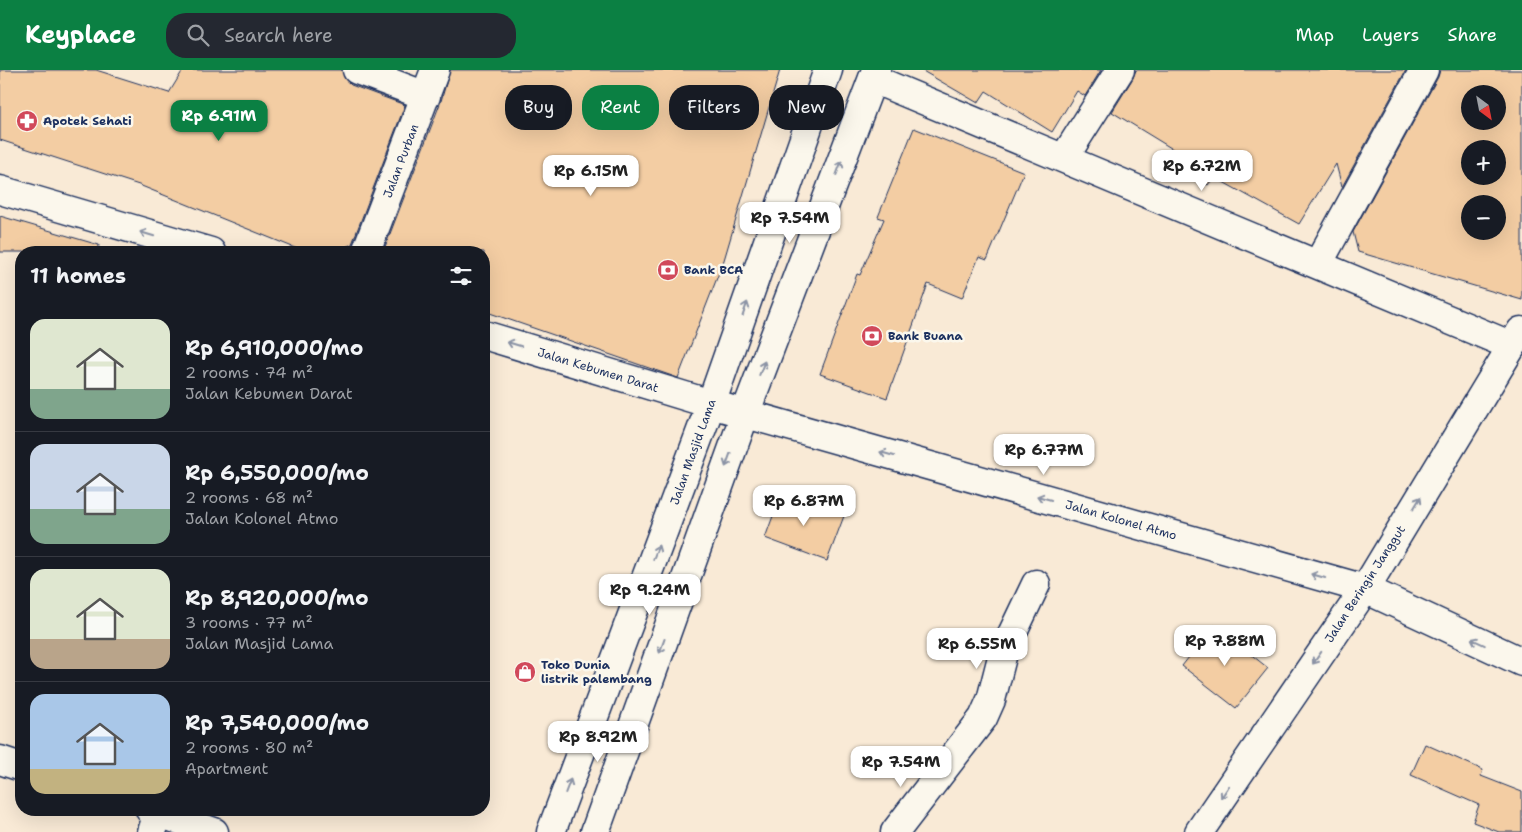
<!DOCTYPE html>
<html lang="en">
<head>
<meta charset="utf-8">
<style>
  body { margin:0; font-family:"Shantell Sans",sans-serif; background:#242831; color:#f1f3f6; height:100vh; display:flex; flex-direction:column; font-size:19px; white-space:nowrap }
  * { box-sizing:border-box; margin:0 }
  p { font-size:16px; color:#9ea1a6 }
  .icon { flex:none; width:28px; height:28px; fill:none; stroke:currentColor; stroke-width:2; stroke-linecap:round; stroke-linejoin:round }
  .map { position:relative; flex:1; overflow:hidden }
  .sheet { position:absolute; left:15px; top:176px; width:475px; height:570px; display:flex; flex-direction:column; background:#171b24; border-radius:20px; box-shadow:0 5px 20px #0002 }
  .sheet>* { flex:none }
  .hud { position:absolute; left:505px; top:15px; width:475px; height:45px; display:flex; gap:10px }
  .needle { width:32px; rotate:148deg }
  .tools { position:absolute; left:1461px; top:15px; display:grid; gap:10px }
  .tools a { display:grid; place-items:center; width:45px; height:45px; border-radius:50%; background:#171b24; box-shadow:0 5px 20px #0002; font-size:25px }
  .price { position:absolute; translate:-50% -42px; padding:0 11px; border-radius:10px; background:#fff; color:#222; font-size:16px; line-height:32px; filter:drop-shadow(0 1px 2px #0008) }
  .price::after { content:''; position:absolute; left:50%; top:30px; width:15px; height:11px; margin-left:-8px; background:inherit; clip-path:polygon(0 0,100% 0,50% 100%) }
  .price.active { background:#0b8043; color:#fff }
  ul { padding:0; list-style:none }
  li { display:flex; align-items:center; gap:15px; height:125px; padding:0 15px }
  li+li { border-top:1px solid #363941 }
  li span { display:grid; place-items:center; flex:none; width:140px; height:100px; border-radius:15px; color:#555 }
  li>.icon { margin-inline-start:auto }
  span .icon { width:60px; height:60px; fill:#fffc; stroke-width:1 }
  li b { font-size:21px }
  h2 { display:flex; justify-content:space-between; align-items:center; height:60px; padding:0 15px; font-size:21px }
  .pill { padding:0 18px; border-radius:20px; background:#171b24; box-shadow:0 5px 20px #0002; font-size:18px; line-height:45px }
  .pill.active { background:#0b8043; color:#fff }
  header { display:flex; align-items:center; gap:30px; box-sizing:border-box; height:70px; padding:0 25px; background:#0b8043; color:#fff }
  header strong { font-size:24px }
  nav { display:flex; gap:28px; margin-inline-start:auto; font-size:18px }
  .search { width:350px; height:45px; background:#242831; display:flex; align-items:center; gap:12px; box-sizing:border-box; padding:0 18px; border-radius:20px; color:#9ea1a6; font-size:19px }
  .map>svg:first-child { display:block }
  .building { fill:#f3cda3; stroke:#1b2f5e; fill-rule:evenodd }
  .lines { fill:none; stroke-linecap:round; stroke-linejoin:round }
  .minor-casing { stroke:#1b2f5e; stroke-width:31 }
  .tertiary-casing { stroke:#1b2f5e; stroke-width:31 }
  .secondary-casing { stroke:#1b2f5e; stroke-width:31 }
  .minor { stroke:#fbf7ec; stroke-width:28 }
  .tertiary { stroke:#fbf7ec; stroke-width:28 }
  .secondary { stroke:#fbf7ec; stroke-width:28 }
  .oneway { stroke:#8b93a5 }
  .labels { text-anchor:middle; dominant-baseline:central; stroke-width:5; stroke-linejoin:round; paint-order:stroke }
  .poi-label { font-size:12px; font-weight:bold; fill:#1b2f5e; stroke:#fbf7ec; text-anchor:start }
  .street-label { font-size:12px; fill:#1b2f5e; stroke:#fbf7ec }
</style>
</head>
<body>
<header>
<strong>Keyplace</strong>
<div class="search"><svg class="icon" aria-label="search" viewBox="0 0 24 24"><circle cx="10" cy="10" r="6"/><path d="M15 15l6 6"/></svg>Search here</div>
<nav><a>Map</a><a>Layers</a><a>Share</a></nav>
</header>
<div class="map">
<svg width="1522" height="762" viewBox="0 0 1522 762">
  <rect width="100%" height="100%" fill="#f9ead6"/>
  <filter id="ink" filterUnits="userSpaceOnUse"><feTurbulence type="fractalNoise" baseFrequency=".02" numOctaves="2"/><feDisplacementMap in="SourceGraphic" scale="10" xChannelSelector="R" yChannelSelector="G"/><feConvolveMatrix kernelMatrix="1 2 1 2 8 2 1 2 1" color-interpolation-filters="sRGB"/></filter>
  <g filter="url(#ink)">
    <g class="building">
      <polygon points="0,0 96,0 169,23 183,0 342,0 345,9 351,15 405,35 352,174 334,182 305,182 139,115 0,70"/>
      <polygon points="450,0 780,0 724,190 678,308 484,241 484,182 383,182 441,31"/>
      <polygon points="921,0 1101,0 1085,26 1077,21 1052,62 986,21 978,33"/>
      <polygon points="1136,0 1406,0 1342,117 1336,94 1299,154 1214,107 1208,115 1178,95 1184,86 1112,42 1133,8"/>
      <path d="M1440,0H1522V230L1358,182L1353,162L1438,7ZM1470,24H1498V51H1470ZM1470,79H1498V106H1470ZM1470,134H1498V161H1470Z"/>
      <polygon points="914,58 1024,102 987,190 979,187 962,228 928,214 887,328 820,304 857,204 860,205 884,149 878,147"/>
      <polygon points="0,146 99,175 98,182 0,182"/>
      <polygon points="781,424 844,446 827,491 765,468"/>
      <polygon points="1214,555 1268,598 1236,638 1182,596"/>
      <polygon points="1425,674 1483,700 1481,706 1522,722 1522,762 1499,762 1473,752 1479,735 1411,705"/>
    </g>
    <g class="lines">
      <g class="minor-casing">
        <g id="minor">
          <polyline points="357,0 426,26"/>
          <polyline points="873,9 1512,276"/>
          <polyline points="1064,88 1120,0"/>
          <polyline points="0,120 211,182"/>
          <polyline points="366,182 435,0"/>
          <polyline points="1318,194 1424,0"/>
          <polyline points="484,265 711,334"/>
          <polyline points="152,762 158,743"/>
          <polyline points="895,762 983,648 991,630 1003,583 1036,514"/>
          <polyline points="1199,762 1365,519 1521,261"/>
        </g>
      </g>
      <g class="tertiary-casing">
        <g id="tertiary">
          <polyline points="0,690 21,697"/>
          <polyline points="150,740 214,762"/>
        </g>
      </g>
      <g class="secondary-casing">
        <g id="secondary">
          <polyline points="711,334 1365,519 1522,592"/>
          <polyline points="551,762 711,334 828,0"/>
          <polyline points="595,762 745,344 876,0"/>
        </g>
      </g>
      <use href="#minor" class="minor"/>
      <use href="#tertiary" class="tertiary"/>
      <use href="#secondary" class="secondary"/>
    </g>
    <defs><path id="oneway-shaft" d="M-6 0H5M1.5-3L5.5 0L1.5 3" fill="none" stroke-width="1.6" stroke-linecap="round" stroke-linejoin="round" transform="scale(1.25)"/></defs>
    <g class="oneway">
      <use href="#oneway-shaft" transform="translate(839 98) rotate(-69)"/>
      <use href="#oneway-shaft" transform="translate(147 164) rotate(-163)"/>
      <use href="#oneway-shaft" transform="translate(745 239) rotate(-71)"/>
      <use href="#oneway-shaft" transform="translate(514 274) rotate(-163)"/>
      <use href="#oneway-shaft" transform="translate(762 298) rotate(-69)"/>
      <use href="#oneway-shaft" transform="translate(887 384) rotate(-164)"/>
      <use href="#oneway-shaft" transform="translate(728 390) rotate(110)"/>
      <use href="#oneway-shaft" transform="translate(1044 428) rotate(-164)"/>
      <use href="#oneway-shaft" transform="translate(1417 433) rotate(-59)"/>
      <use href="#oneway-shaft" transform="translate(656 482) rotate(-69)"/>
      <use href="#oneway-shaft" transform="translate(1318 506) rotate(-164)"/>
      <use href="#oneway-shaft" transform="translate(1478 572) rotate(-155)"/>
      <use href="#oneway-shaft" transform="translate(662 576) rotate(110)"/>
      <use href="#oneway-shaft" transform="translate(1317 588) rotate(125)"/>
      <use href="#oneway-shaft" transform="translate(568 716) rotate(-69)"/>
      <use href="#oneway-shaft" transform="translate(1225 722) rotate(124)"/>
    </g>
  </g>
  <defs>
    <g id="pharmacy-disc" transform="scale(1.125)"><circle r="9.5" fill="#d1495b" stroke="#fbf7ec"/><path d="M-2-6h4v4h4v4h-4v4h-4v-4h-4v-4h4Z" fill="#fff"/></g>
    <g id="bank-disc" transform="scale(1.125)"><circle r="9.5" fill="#d1495b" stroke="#fbf7ec"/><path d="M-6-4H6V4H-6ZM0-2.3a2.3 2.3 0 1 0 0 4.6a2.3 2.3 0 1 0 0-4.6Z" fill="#fff"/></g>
    <g id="shop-disc" transform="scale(1.125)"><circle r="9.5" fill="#d1495b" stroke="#fbf7ec"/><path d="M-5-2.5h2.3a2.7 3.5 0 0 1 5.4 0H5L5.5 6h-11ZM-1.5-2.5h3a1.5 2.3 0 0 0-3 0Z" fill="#fff"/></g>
  </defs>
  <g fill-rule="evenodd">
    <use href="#pharmacy-disc" x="27" y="51"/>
    <use href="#bank-disc" x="668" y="200"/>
    <use href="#bank-disc" x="872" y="266"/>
    <use href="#shop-disc" x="525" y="602"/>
  </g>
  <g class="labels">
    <g class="poi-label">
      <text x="43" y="51">Apotek Sehati</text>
      <text x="684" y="200">Bank BCA</text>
      <text x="888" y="266">Bank Buana</text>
      <text x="541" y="595">Toko Dunia<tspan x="541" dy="14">listrik palembang</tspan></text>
    </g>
    <g class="street-label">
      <text transform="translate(401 91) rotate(-69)">Jalan Purban</text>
      <text transform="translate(598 300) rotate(17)">Jalan Kebumen Darat</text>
      <text transform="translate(693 382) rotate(-70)">Jalan Masjid Lama</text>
      <text transform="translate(1121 450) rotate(16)">Jalan Kolonel Atmo</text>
      <text transform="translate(1365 514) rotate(-57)">Jalan Beringin Janggut</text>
    </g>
  </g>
</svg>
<div class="tools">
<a><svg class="needle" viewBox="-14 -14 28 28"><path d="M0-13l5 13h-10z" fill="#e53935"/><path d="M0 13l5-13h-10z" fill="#9ea1a6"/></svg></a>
<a>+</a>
<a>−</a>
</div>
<b class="price active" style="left:219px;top:72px">Rp 6.91M</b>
<b class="price" style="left:1202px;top:122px">Rp 6.72M</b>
<b class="price" style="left:591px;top:127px">Rp 6.15M</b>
<b class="price" style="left:790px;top:174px">Rp 7.54M</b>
<b class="price" style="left:1044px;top:406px">Rp 6.77M</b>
<b class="price" style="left:804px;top:457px">Rp 6.87M</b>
<b class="price" style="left:650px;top:546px">Rp 9.24M</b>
<b class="price" style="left:1225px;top:597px">Rp 7.88M</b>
<b class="price" style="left:977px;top:600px">Rp 6.55M</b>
<b class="price" style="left:598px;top:693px">Rp 8.92M</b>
<b class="price" style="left:901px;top:718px">Rp 7.54M</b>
<div class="hud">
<a class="pill">Buy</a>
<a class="pill active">Rent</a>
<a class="pill">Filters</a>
<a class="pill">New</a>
</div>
<section class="sheet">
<h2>11 homes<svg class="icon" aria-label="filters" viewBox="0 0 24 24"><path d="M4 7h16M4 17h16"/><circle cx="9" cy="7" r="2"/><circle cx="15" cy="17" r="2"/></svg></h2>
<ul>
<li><span style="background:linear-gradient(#dfe7d0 70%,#7fa58c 0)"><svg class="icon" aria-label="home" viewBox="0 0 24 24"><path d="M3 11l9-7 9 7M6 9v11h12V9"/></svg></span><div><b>Rp 6,910,000/mo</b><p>2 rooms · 74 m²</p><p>Jalan Kebumen Darat</p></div></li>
<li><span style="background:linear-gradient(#c9d6e8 65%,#7fa58c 0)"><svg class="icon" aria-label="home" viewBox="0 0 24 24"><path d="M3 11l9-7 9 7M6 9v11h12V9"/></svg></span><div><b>Rp 6,550,000/mo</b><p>2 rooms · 68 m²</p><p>Jalan Kolonel Atmo</p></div></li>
<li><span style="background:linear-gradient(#dfe7d0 70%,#b9a48a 0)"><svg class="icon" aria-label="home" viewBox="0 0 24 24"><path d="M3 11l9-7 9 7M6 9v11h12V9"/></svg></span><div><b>Rp 8,920,000/mo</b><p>3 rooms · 77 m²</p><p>Jalan Masjid Lama</p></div></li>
<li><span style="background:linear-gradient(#a9c7e8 75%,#c2b280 0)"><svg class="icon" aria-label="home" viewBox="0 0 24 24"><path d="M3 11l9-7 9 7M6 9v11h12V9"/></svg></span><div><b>Rp 7,540,000/mo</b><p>2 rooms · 80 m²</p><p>Apartment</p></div></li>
</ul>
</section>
</div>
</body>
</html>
